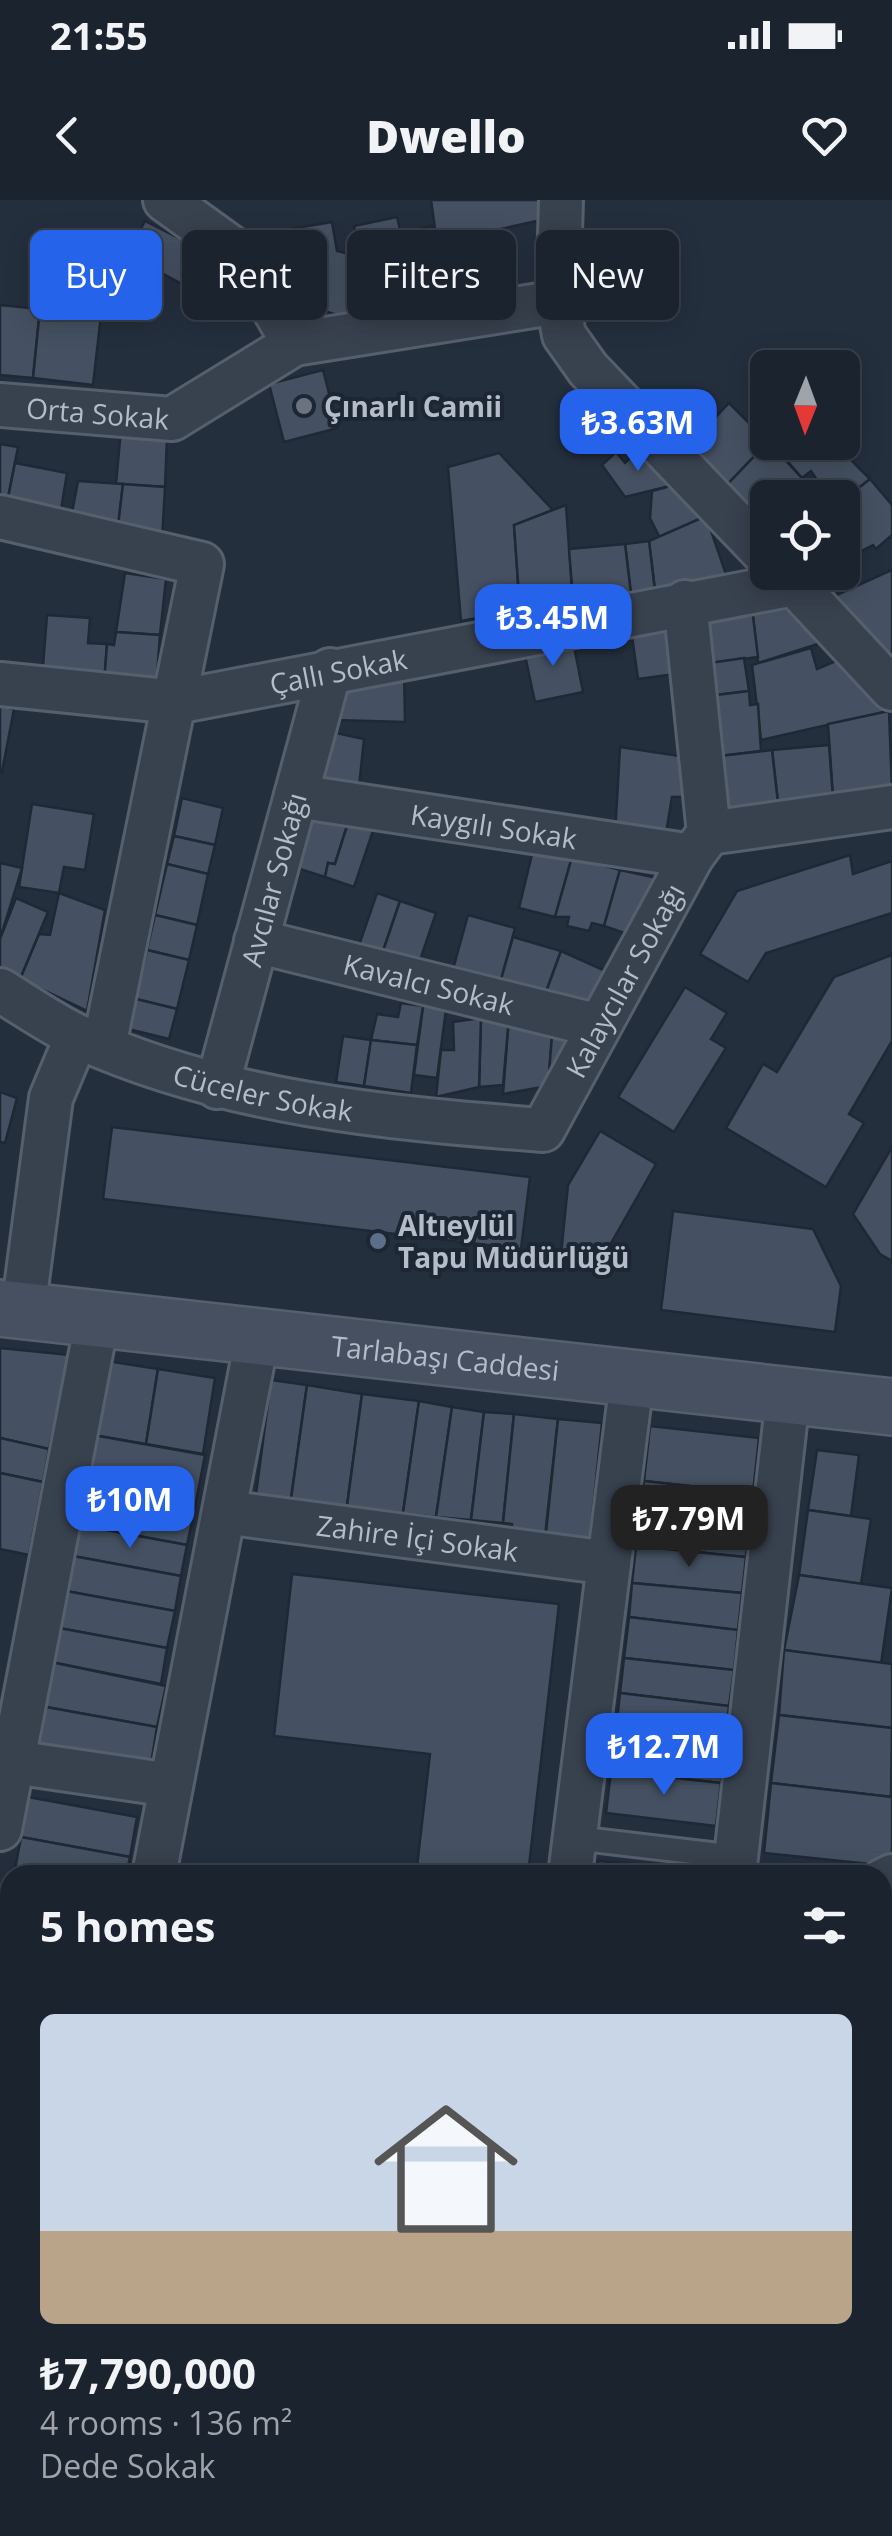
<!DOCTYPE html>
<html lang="en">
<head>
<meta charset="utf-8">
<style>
  body { margin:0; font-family:"Open Sans",sans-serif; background:#282f3a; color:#f1f3f6; height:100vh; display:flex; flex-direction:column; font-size:38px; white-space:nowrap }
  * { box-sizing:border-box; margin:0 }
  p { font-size:32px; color:#a0a4aa }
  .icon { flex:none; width:55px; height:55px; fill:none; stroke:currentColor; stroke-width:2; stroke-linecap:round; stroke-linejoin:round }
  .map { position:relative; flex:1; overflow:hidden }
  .sheet { position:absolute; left:0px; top:1665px; width:892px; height:672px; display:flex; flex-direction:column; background:#1b232e; border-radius:30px 30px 0 0; box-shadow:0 5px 25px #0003,0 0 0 2px #39404a }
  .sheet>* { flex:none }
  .top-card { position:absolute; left:30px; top:30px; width:832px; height:90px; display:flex; gap:20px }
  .needle { width:65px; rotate:181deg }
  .fabs { position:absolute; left:750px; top:150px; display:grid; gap:20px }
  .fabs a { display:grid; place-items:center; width:110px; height:110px; border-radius:15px; background:#1b232e; box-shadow:0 5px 25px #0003,0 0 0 2px #39404a; font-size:50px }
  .price { position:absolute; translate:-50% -85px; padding:0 22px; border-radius:20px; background:#2563eb; color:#fff; font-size:32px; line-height:65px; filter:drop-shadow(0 2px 5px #0008) }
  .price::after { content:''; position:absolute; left:50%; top:60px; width:30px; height:22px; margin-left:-15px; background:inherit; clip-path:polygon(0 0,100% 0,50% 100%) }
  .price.active { background:#222; color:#fff }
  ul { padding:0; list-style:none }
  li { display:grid; align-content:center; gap:20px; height:530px; padding:0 40px }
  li+li { border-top:2px solid #39404a }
  li span { display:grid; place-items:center; height:310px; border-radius:15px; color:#555 }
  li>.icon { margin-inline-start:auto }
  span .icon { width:180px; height:180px; fill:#fffc; stroke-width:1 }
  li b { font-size:42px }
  h2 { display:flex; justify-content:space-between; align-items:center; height:120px; padding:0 40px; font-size:42px }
  .chip { padding:0 35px; border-radius:15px; background:#1b232e; box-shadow:0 5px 25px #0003,0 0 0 2px #39404a; font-size:35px; line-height:90px }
  .chip.active { background:#2563eb; color:#fff }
  .status { display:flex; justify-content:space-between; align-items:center; height:70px; padding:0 50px; background:#1b232e; direction:ltr }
  .status svg { height:28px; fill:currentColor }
  header { display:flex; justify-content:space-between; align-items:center; height:130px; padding:0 40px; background:#1b232e; font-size:45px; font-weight:800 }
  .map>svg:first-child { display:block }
  .building { fill:#455162; stroke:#1f2835; stroke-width:2.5 }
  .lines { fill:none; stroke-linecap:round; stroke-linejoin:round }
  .service-casing { stroke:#565f6c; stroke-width:28 }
  .minor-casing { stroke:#565f6c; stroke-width:48 }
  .secondary-casing { stroke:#565f6c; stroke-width:60 }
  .service { stroke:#38414e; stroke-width:22 }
  .minor { stroke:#38414e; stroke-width:42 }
  .secondary { stroke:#465061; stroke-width:55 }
  .worship-dot { fill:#6b7280; stroke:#1d2633; stroke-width:4 }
  .service-dot { fill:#5c6f8a; stroke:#1d2633; stroke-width:4 }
  .labels { text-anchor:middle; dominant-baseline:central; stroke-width:8; stroke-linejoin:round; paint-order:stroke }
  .poi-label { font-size:28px; font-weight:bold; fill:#b4bcc9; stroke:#1d2633; text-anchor:start }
  .street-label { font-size:28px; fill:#b4bcc9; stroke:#1d2633 }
</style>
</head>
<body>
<div class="status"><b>21:55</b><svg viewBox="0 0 49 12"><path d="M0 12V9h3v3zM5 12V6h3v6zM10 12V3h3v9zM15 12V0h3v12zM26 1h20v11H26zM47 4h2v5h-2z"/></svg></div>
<header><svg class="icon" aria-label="back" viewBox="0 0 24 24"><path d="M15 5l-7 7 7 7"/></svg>Dwello<svg class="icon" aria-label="heart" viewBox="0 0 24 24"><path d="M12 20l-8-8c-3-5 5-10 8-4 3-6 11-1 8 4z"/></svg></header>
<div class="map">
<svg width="892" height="2336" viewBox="0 0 892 2336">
  <rect width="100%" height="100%" fill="#242f3e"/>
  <g class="building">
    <polygon points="431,0 545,0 546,19 437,43"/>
    <polygon points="397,17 417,101 347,118 361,57 354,26"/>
    <polygon points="145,21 206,52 188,87 127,55"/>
    <polygon points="332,22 337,51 361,57 347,118 282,98 278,31"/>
    <polygon points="432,26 449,94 417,101 400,34"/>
    <polygon points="0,105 40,109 33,178 0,175"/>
    <polygon points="40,109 101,115 93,185 33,178"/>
    <polygon points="323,170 338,228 284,242 269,184"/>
    <polygon points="729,203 768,242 723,289 683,252"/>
    <polygon points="121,229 167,238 165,287 116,284"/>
    <polygon points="768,242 802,278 746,315 723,289"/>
    <polygon points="771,242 833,242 870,279 842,301 829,298 811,271 802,278"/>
    <polygon points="0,244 18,247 7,303 0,301"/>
    <polygon points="642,247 678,284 625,297 602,265 616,252 625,263"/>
    <polygon points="499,253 553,310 514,325 520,410 461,421 448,267"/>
    <polygon points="15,263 67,273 60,316 7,303"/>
    <polygon points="870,279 892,305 892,335 876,349 873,345 842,361 842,301"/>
    <polygon points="78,281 123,284 118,328 71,318"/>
    <polygon points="123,284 165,287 162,341 117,334"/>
    <polygon points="678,284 706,316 660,338 650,318 652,291"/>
    <polygon points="566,305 573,403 520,410 514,325"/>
    <polygon points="706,316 730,386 655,391 649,341"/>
    <polygon points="649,341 655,391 631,394 625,344"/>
    <polygon points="625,344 631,394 573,399 569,349"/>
    <polygon points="892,370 892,463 832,397"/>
    <polygon points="125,373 166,379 160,435 116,432"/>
    <polygon points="793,398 827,441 758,463 752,408"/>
    <polygon points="752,408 758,457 703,464 698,415"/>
    <polygon points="47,415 90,418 88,443 107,444 104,484 42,479"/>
    <polygon points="677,423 683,473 638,479 631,429"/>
    <polygon points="116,432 160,435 156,488 104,484 107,444 114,445"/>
    <polygon points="572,436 583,492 535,502 523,446"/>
    <polygon points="811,448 817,469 843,458 889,511 761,540 752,465"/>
    <polygon points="744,458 749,491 708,496 703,464"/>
    <polygon points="404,468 405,522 335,520 339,479"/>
    <polygon points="749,491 750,505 758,504 761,551 711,557 708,496"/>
    <polygon points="0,506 14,509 2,572 0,572"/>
    <polygon points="889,511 892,590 833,598 828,524"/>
    <polygon points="327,531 364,539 359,587 313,580"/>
    <polygon points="829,545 833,598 778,603 772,550"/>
    <polygon points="620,547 686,557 685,597 672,597 665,639 615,635"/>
    <polygon points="772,550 778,603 717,610 711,557"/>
    <polygon points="182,598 223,608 215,645 174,636"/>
    <polygon points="32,604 94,614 85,670 64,667 59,693 19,687"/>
    <polygon points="307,604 352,610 335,664 328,663 325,677 287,665"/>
    <polygon points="352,610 378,616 354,687 325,677 328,663 335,664"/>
    <polygon points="174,636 215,645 208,674 167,664"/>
    <polygon points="534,646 572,657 555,717 519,708"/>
    <polygon points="850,655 853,674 892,661 892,713 766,753 748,782 700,754 737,691"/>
    <polygon points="572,657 620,670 604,726 592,723 589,731 567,726 569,717 555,717"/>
    <polygon points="0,663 22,668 0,739"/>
    <polygon points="167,664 208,674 197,725 155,715"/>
    <polygon points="620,670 657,678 630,735 604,726"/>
    <polygon points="59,693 105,710 87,811 20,779 39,734 50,735"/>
    <polygon points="377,693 400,701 379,763 356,754"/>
    <polygon points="16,698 48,712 20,779 0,769 0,739"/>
    <polygon points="400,701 436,713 415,775 379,763"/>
    <polygon points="155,715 197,725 189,760 147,750"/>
    <polygon points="468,715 515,728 498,791 450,780"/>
    <polygon points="513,737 561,751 541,806 497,794"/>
    <polygon points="147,750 189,760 177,809 136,799"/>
    <polygon points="561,751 610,773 588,811 543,800"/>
    <polygon points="892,755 892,841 849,914 864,923 826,987 726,928 763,864 777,872 834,777"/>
    <polygon points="685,787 727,813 711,839 726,848 674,932 618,897"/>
    <polygon points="136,799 177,809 169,839 128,829"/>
    <polygon points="424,799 447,802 437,878 414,875"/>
    <polygon points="401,803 423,806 417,845 371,840 377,814 398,817"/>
    <polygon points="509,817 553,823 548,886 503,894"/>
    <polygon points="509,817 503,885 479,887 481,818"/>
    <polygon points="481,818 479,887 436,897 441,850 454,850 453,822"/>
    <polygon points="553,823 580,832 548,886"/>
    <polygon points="343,836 371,840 364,886 336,882"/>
    <polygon points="371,840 417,845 411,893 364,886"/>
    <polygon points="0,892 17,898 5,943 0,942"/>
    <polygon points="112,927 530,977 521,1049 103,999"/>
    <polygon points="600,931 656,964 602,1059 561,1054 568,985"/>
    <polygon points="892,947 892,1061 880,1054 853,1014"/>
    <polygon points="673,1011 813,1029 841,1086 835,1132 661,1110"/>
    <polygon points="0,1148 70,1155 49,1249 0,1238"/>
    <polygon points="107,1161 158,1169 146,1244 93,1235"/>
    <polygon points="158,1169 215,1178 203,1254 146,1244"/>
    <polygon points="271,1180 307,1185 291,1299 256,1294"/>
    <polygon points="307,1185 362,1194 347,1306 291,1299"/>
    <polygon points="362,1194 419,1201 403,1313 347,1306"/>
    <polygon points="419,1201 452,1207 436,1317 403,1313"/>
    <polygon points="452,1207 484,1212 471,1320 436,1317"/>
    <polygon points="484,1212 514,1214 503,1323 471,1320"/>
    <polygon points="514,1214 558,1219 545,1336 511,1333 512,1324 503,1323"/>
    <polygon points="558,1219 602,1223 589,1346 545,1342"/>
    <polygon points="650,1226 759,1238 753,1293 644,1281"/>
    <polygon points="93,1235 205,1255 194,1312 84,1292"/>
    <polygon points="0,1238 49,1249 43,1282 0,1273"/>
    <polygon points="817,1250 859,1255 851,1316 808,1310"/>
    <polygon points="0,1273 43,1282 29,1355 0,1349"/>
    <polygon points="644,1281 753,1293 749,1329 639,1318"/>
    <polygon points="84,1292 194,1312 187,1345 79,1325"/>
    <polygon points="808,1310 871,1319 861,1384 799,1375"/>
    <polygon points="639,1318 749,1329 746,1357 636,1346"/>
    <polygon points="79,1325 187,1345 181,1376 73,1356"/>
    <polygon points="636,1346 746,1357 742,1393 632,1383"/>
    <polygon points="73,1356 181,1376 175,1411 66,1391"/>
    <polygon points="292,1374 559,1404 528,1675 416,1675 430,1554 274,1536"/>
    <polygon points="799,1375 892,1388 881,1464 784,1450"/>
    <polygon points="632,1383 742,1393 738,1430 629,1417"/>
    <polygon points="66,1391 175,1411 167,1448 59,1428"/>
    <polygon points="629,1417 738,1430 734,1470 624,1458"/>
    <polygon points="59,1428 167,1448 161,1484 51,1462"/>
    <polygon points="784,1450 892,1464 892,1528 779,1515"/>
    <polygon points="624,1458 734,1470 729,1506 620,1493"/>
    <polygon points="51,1462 166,1486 157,1527 46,1507"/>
    <polygon points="620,1493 729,1506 725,1543 616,1530"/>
    <polygon points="46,1507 157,1527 150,1570 38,1550"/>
    <polygon points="779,1515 892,1528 891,1597 771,1583"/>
    <polygon points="616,1530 725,1543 721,1583 611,1571"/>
    <polygon points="611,1571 721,1583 716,1626 606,1613"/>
    <polygon points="771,1583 892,1597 892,1659 880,1665 764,1653"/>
    <polygon points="28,1597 137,1617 130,1657 21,1637"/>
    <polygon points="21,1637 130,1657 126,1675 14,1675"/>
    <polygon points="598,1661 713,1671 713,1675 597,1675"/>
    <polygon points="892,1701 892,1760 885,1760 882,1705"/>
    <polygon points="1,1750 10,1752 10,1786 0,1784"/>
    <polygon points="0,1784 10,1786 10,1824 0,1822"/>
    <polygon points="882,1788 891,1788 884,1931 882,1931"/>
    <polygon points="0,1822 10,1824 10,1862 0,1860"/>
    <polygon points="0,1860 10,1862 10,1977 0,1976"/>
    <polygon points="882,1967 892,1968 892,2076 882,2076"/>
    <polygon points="10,2080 10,2161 0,2160 0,2089"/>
    <polygon points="0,2311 10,2312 10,2328 42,2328 41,2336 0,2336"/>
    <polygon points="173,2328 235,2328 234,2336 172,2336"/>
    <polygon points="520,2328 606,2328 604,2336 519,2336"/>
  </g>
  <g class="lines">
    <g class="service-casing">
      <polyline id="service" points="575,1638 736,1657"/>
    </g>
    <g class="minor-casing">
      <g id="minor">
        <polyline points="165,0 244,57 294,144 558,102"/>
        <polyline points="561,0 558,102 564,135 588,169 768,357"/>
        <path id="s1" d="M0,205L172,219L294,144"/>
        <polyline points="0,317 202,364 104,846"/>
        <polyline points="783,372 892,489"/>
        <polyline points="685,402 709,633"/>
        <path id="s2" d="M0,484L176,502L794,384"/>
        <path id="s3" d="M296,596L692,656"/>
        <polyline points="709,633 892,607"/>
        <path id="s4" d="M256,741L599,826"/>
        <path id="s5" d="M0,790C26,806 52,824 79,837C226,903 384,918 543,930L692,656L709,633"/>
        <path id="s6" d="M217,887L330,470"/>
        <polyline points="23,1111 51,898 77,836"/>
        <path id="s7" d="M224,1312L609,1363"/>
        <polyline points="13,1562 171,1585"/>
        <polyline points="0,1629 97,1121"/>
        <polyline points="154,1675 257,1139"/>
        <polyline points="570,1675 632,1180"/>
        <polyline points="734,1675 788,1197"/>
        <polyline points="882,1681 892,1676"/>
        <polyline points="0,2030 10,2019"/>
        <polyline points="882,2102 892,2103"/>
        <polyline points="0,2181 10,2181"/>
        <polyline points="646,2336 648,2328"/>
      </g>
    </g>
    <g class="secondary-casing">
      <g id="secondary">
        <path id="s8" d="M0,1108L892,1207"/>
        <polyline points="291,2336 291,2328"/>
      </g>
    </g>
    <use href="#service" class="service"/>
    <use href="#minor" class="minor"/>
    <use href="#secondary" class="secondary"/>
  </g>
  <circle class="worship-dot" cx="304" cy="206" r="10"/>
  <circle class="service-dot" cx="378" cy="1041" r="10"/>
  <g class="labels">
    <g class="poi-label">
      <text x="324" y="206">Çınarlı Camii</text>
      <text x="398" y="1025">Altıeylül<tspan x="398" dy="32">Tapu Müdürlüğü</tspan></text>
    </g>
    <g class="street-label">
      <text stroke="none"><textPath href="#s1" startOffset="98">Orta Sokak</textPath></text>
      <text stroke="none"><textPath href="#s2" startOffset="342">Çallı Sokak</textPath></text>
      <text stroke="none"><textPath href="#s3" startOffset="200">Kaygılı Sokak</textPath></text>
      <text stroke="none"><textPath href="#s6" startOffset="215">Avcılar Sokağı</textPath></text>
      <text stroke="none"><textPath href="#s5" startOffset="738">Kalaycılar Sokağı</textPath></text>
      <text stroke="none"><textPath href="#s4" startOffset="178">Kavalcı Sokak</textPath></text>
      <text stroke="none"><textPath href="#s5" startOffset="285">Cüceler Sokak</textPath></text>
      <text stroke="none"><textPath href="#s8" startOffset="448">Tarlabaşı Caddesi</textPath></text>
      <text stroke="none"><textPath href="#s7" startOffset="195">Zahire İçi Sokak</textPath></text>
    </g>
  </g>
</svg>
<div class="fabs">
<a><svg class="needle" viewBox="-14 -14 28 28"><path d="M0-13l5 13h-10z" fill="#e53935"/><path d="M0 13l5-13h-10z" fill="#a0a4aa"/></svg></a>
<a><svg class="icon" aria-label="locate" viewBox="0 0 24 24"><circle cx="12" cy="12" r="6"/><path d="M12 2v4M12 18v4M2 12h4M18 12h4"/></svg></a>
</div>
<b class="price" style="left:638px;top:274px">₺3.63M</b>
<b class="price" style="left:553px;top:469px">₺3.45M</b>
<b class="price" style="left:130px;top:1351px">₺10M</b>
<b class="price active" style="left:689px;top:1370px">₺7.79M</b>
<b class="price" style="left:664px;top:1598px">₺12.7M</b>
<div class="top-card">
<a class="chip active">Buy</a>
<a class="chip">Rent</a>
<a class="chip">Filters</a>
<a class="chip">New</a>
</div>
<section class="sheet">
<h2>5 homes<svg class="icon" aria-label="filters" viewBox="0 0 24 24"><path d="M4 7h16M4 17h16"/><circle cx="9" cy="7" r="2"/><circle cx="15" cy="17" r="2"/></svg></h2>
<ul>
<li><span style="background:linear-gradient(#c9d6e8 70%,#b9a48a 0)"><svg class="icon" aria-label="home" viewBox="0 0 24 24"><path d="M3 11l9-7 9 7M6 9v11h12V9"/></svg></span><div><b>₺7,790,000</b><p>4 rooms · 136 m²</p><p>Dede Sokak</p></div></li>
</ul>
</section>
</div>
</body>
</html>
